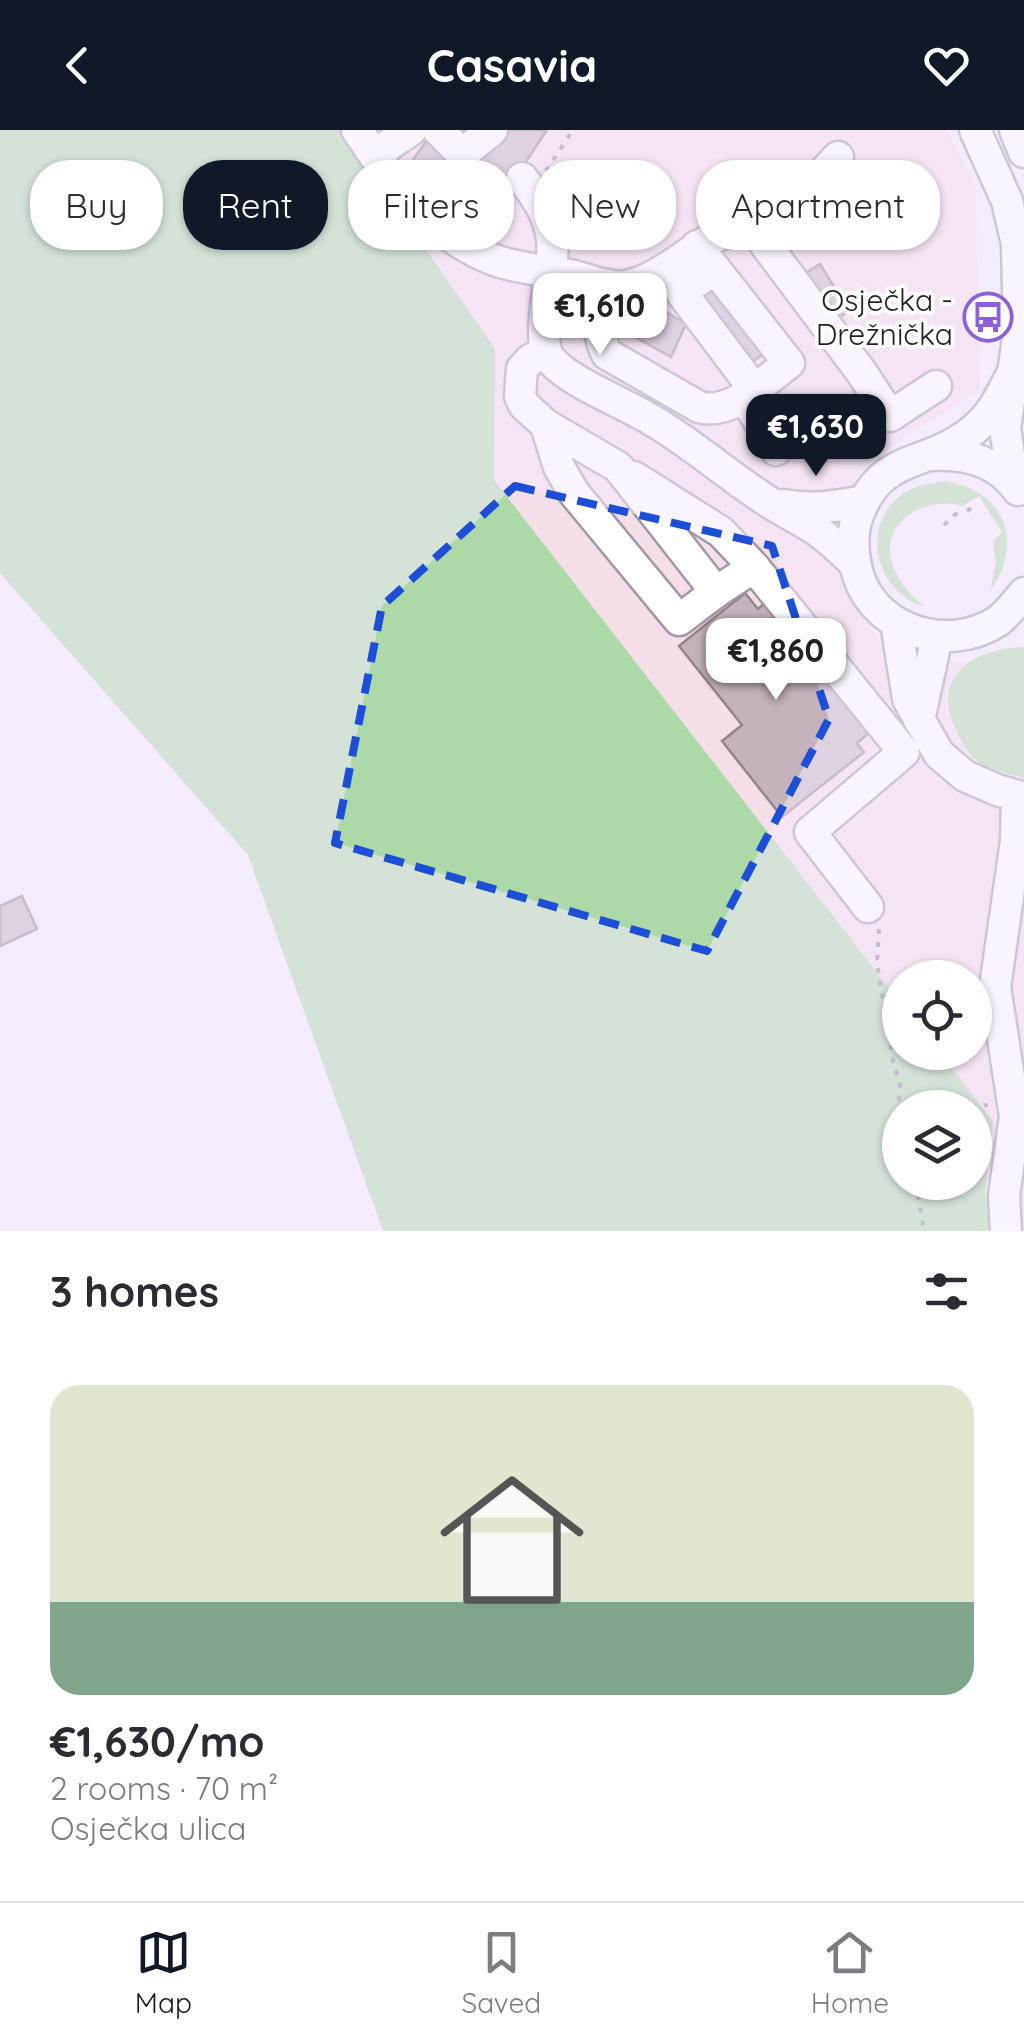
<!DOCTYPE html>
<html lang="en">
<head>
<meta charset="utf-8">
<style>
  body { margin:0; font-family:Quicksand,sans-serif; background:#f2f2f3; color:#2b2b33; height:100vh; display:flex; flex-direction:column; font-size:38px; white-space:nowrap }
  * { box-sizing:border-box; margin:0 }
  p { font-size:32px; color:#7c7c81 }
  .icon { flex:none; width:55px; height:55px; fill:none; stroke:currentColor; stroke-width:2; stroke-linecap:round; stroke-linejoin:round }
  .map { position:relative; height:1101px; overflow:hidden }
  .drawer { display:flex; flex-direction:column; background:#fff; flex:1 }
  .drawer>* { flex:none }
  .guide { position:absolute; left:30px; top:30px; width:965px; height:90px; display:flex; gap:20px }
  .controls { position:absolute; left:882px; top:830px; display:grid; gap:20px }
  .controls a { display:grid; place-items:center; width:110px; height:110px; border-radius:50%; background:#fff; box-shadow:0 2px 8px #0004; font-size:50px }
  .price { position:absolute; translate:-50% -85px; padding:0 22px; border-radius:20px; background:#fff; color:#222; font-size:32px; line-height:65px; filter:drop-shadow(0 2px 5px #0008) }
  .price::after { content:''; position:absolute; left:50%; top:60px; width:30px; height:22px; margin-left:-15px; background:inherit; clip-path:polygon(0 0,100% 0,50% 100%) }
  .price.current { background:#111827; color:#fff }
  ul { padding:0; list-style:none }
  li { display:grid; align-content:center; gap:20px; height:530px; padding:0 50px }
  li span { display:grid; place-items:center; height:310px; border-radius:30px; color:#555 }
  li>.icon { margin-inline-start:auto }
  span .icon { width:180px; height:180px; fill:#fffc; stroke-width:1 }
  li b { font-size:42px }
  h2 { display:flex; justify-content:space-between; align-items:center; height:120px; padding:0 50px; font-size:42px }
  .tag { padding:0 35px; border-radius:40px; background:#fff; box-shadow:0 2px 8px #0004; font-size:35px; line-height:90px }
  .tag.current { background:#111827; color:#fff }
  header { display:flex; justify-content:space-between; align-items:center; height:130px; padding:0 50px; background:#111827; color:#fff; font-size:45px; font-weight:800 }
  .tab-bar { display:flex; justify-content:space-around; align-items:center; height:140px; border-top:2px solid #e1e1e2; background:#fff; font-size:28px; color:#7c7c81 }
  .tab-bar a { display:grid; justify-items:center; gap:5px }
  .tab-bar .current { color:#111827 }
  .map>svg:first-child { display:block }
  .commercial { fill:#f6dee8 }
  .green { fill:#add8a8; fill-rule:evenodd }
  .building { fill:#c4b2bc; stroke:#95838d; stroke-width:2.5 }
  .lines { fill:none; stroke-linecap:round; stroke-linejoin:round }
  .minor-casing { stroke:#a098a8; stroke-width:35 }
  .path { stroke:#8d8794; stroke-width:4; stroke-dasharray:5 8; stroke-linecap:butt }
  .minor { stroke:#fff; stroke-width:30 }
  .marked { fill:none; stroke:#1d4ed8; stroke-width:8; stroke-dasharray:20 12; stroke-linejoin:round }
  .labels { text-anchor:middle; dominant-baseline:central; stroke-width:8; stroke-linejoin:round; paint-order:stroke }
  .poi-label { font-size:30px; fill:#201d23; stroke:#fdfdfd; text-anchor:end }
</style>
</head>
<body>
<header><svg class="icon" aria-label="back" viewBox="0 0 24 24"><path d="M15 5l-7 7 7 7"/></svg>Casavia<svg class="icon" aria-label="heart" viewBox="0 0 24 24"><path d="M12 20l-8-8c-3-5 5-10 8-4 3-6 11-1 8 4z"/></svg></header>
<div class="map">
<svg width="1024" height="1101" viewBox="0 0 1024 1101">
  <rect width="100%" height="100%" fill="#f4ebfd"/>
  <polygon class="commercial" points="344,0 947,0 976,57 980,261 911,303 859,341 837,423 872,500 896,526 1024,536 1024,1101 994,1101 985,1064 993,991 940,923 975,922 975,848 900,848 900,872 494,350 495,219"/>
  <g class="green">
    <path d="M0,0H344L495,219L494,350L900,872V922L940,923L993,991L985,1064L994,1101H383L248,725L0,443ZM900,978H975V1052H900Z"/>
    <path d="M947,351C1006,363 1024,412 990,461L996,433L993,412L1002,402L979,366L962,376C933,367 892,383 890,418C889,441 908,463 925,477C872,461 858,389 909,360C920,354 935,353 947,351Z"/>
    <path d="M1024,517V648C1006,643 987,640 973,627C964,618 958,604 953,593C933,541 980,518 1024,517Z"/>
  </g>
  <g class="building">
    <polygon points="425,0 547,0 490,86 413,30 429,7"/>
    <polygon points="820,134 849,181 829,194 799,147"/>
    <polygon points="697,136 764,223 750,234 682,147"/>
    <polygon points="643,168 686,194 671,227 626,202"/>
    <polygon points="745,463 758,479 766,472 870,602 857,613 864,622 782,687 722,611 742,595 679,516"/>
    <polygon points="22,766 37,799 0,816 0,776"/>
  </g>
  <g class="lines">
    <g class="minor-casing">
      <g id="minor">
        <polyline points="357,0 374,25"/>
        <path d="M411,0L374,25C407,69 445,114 500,132C524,139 550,141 574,146C591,150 609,159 626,156C658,150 685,123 713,108C740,95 771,90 795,71C811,58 824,41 838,27"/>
        <polyline points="438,0 460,22 466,21 492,0"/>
        <polyline points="975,0 1007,71 1017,114 1019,202 1005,298 1013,352"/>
        <polyline points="1015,0 1024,22"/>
        <path d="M522,48C537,68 549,85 552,109C556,139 533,210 551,230C571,253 622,272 650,289C692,313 728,346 769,372C784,382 801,390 816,400C831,410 843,422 856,435"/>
        <polyline points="750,94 862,243 890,286 936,256"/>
        <polyline points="715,139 681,162 754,259"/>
        <path d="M607,155C604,179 594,202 607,224L699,277C732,286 764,251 789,233L697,116"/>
        <polyline points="545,222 530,230 522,239 520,266 524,275 546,295 559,337 574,363 679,490 716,462 618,337 546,295"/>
        <path d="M1012,244C998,270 992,287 967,305C922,338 878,323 856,391C852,406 853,422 856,437C869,499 946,525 998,491C1008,483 1016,473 1024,463"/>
        <polyline points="744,266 776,320"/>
        <path d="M931,325C965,323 998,331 1018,360"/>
        <polyline points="634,347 721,402 754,437 716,462"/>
        <path d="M783,375C811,380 835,377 864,371"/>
        <polyline points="754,437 904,622 810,702 868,777"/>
        <polyline points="896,492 908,569 939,624 965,646 997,660 1024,668"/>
        <polyline points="919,590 937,507"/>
        <polyline points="1006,1101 1004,1066 1015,986 995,857 1016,711 1017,666"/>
      </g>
    </g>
    <g class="path">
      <polyline points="546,41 573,0"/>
      <polyline points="967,381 973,377"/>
      <polyline points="944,395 958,382"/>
      <polyline points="879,799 877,833 893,931 900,953 897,997 900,1004"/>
      <polyline points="958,978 988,975"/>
      <polyline points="916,1052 924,1101"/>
    </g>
    <use href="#minor" class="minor"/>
  </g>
  <path d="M0 0H1024V1101H0ZM515,356L772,416L829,589L707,821L335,713L382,476Z" fill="#f4ebfd" fill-opacity=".55" fill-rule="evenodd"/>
  <path class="marked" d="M515,356L772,416L829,589L707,821L335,713L382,476Z"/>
  <defs>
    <g id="bus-ring" transform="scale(2.5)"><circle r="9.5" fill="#fdfdfd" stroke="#8b60da" stroke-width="1.5"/><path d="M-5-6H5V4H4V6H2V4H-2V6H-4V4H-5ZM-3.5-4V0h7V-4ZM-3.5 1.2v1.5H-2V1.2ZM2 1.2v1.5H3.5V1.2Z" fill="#8b60da"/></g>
  </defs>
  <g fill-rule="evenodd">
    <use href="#bus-ring" x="988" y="187"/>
  </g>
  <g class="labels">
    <g class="poi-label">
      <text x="953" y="170">Osječka -<tspan x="953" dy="34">Drežnička</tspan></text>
    </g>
  </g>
</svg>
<div class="controls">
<a><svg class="icon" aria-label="locate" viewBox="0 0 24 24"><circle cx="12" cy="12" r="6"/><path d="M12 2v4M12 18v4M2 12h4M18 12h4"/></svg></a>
<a><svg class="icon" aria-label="layers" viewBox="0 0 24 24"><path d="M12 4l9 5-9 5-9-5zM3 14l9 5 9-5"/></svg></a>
</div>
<b class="price" style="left:600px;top:228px">€1,610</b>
<b class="price current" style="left:816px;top:349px">€1,630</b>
<b class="price" style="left:776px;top:573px">€1,860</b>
<div class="guide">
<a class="tag">Buy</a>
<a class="tag current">Rent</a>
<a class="tag">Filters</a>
<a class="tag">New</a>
<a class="tag">Apartment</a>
</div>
</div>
<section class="drawer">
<h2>3 homes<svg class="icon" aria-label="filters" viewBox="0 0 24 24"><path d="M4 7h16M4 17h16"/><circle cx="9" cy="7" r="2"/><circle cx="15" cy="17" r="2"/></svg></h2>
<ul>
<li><span style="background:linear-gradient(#dfe7d0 70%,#7fa58c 0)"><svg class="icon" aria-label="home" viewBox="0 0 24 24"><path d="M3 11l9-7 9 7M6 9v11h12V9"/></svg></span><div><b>€1,630/mo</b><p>2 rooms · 70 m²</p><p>Osječka ulica</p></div></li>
</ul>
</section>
<nav class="tab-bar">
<a class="current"><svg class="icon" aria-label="map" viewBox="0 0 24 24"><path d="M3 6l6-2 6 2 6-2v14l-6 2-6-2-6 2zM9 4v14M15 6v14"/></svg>Map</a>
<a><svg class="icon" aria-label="saved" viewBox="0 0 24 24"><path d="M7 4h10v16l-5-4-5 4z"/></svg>Saved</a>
<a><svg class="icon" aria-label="home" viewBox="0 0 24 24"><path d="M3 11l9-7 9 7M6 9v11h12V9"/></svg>Home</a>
</nav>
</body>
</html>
